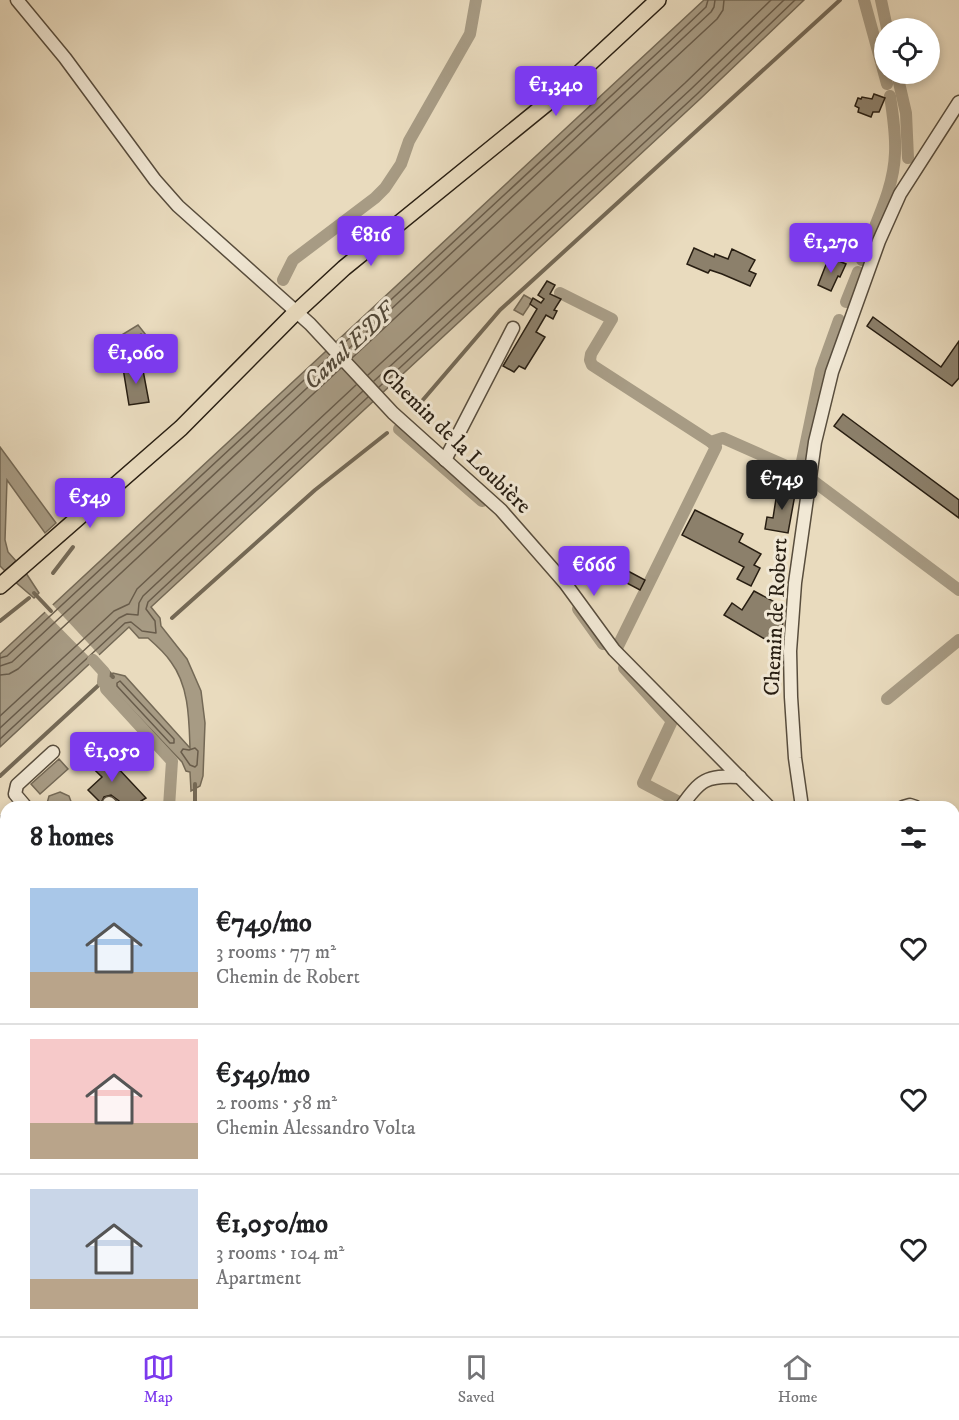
<!DOCTYPE html>
<html lang="en">
<head>
<meta charset="utf-8">
<style>
  body { margin:0; font-family:"IM FELL DW Pica",serif; background:#f2f2f2; color:#202124; height:100vh; display:flex; flex-direction:column; font-size:22px; white-space:nowrap }
  * { box-sizing:border-box; margin:0 }
  p { font-size:20px; color:#757577 }
  .icon { flex:none; width:33px; height:33px; fill:none; stroke:currentColor; stroke-width:2; stroke-linecap:round; stroke-linejoin:round }
  .map { position:relative; flex:1; overflow:hidden }
  .drawer { position:absolute; left:0px; top:801px; width:960px; height:536px; display:flex; flex-direction:column; background:#fff; border-radius:18px 18px 0 0; box-shadow:0 3px 9px #0003 }
  .drawer>* { flex:none }
  .buttons { position:absolute; left:874px; top:18px; display:grid; gap:12px }
  .buttons a { display:grid; place-items:center; width:66px; height:66px; border-radius:50%; background:#fff; box-shadow:0 3px 9px #0003; font-size:30px }
  .price { position:absolute; translate:-50% -51px; padding:0 14px; border-radius:6px; background:#7c3aed; color:#fff; font-size:20px; line-height:39px; filter:drop-shadow(0 2px 3px #0008) }
  .price::after { content:''; position:absolute; left:50%; top:36px; width:18px; height:14px; margin-left:-9px; background:inherit; clip-path:polygon(0 0,100% 0,50% 100%) }
  .price.active { background:#222; color:#fff }
  ul { padding:0; list-style:none }
  li { display:flex; align-items:center; gap:18px; height:150px; padding:0 30px }
  li+li { border-top:2px solid #e0e0e0 }
  li span { display:grid; place-items:center; flex:none; width:168px; height:120px; border-radius:0px; color:#555 }
  li>.icon { margin-inline-start:auto }
  span .icon { width:72px; height:72px; fill:#fffc; stroke-width:1 }
  li b { font-size:26px }
  h2 { display:flex; justify-content:space-between; align-items:center; height:72px; padding:0 30px; font-size:26px }
  .tabs { display:flex; justify-content:space-around; align-items:center; height:84px; border-top:2px solid #e0e0e0; background:#fff; font-size:16px; color:#757577 }
  .tabs a { display:grid; justify-items:center; gap:3px }
  .tabs .active { color:#7c3aed }
  .map>svg:first-child { display:block }
  .grass { fill:url(#grass-tufts); stroke:#786c5a; stroke-width:1.5 }
  .water { fill:#a79b84; stroke:#746956; stroke-width:1.5 }
  .pier { fill:#e9dbbe }
  .lines { fill:none; stroke-linecap:round; stroke-linejoin:round }
  .shore { stroke:#685c4b; stroke-width:1.5 }
  .stream { stroke:#746956; stroke-width:4 }
  .canal { stroke:#a79b84; stroke-width:12 }
  .building { fill:#8c806b; stroke:#281e12; stroke-width:1.5 }
  .minor-casing { stroke:#584d3d; stroke-width:15 }
  .major-casing { stroke:#281e12; stroke-width:18 }
  .minor { stroke:#f1e8d5; stroke-width:12 }
  .major { stroke:#e9dbbe; stroke-width:15 }
  .labels { text-anchor:middle; dominant-baseline:central; stroke-width:6; stroke-linejoin:round; paint-order:stroke }
  .street-label { font-size:22px; fill:#281e12; stroke:#f1e8d5 }
  .water-label { font-size:24px; font-style:italic; fill:#544a3a; stroke:#f1e8d5 }
</style>
</head>
<body>
<div class="map">
<svg width="959" height="1336" viewBox="0 0 959 1336">
  <defs>
    <pattern id="grass-tufts" width="24" height="20" patternUnits="userSpaceOnUse" patternTransform="scale(1.5)"><rect width="24" height="20" fill="#c8bba1"/><path d="M3 7l-1-3M5 7V3M7 7l1-3M15 17l-1-3M17 17v-4M19 17l1-3" fill="none" stroke="#aca08a"/></pattern>
  </defs>
  <rect width="100%" height="100%" fill="#e9dbbe"/>
  <filter id="stains"><feTurbulence type="fractalNoise" baseFrequency=".00333" numOctaves="4"/><feColorMatrix values="0 0 0 0 .2 0 0 0 0 .09 0 0 0 0 .02 0 0 0 .5 -.17"/></filter>
  <radialGradient id="worn" r=".72"><stop offset=".6" stop-color="#630" stop-opacity="0"/><stop offset="1" stop-color="#630" stop-opacity=".3"/></radialGradient>
  <polygon class="grass" points="73,1331 116,1331 118,1333 116,1336 79,1336"/>
  <g class="water">
    <path d="M704,0H804L700,99L151,607L160,618L161,626L187,659L201,691L205,723L203,776L200,786L191,791L190,772L186,771L182,762L111,688L108,677L113,673L125,676L190,748C189,719 189,686 171,662C165,653 156,645 148,638H139L129,627L0,747V654Z"/>
    <polygon points="524,295 533,300 523,315 514,310"/>
    <polygon points="138,325 146,335 144,336 141,334 125,344 120,336"/>
    <polygon points="0,447 56,523 45,533 7,480 5,540 8,552 16,561 5,571 0,566"/>
    <polygon points="24,570 39,593 34,598 13,580"/>
    <polygon points="59,759 68,769 40,794 31,784"/>
    <polygon points="60,792 69,796 73,807 46,807 49,796"/>
  </g>
  <polygon class="pier" points="51,603 101,657 95,663 43,610"/>
  <g class="lines">
    <g class="shore">
      <polyline points="341,346 665,46 706,7 708,0"/>
      <polyline points="346,351 711,12 714,7 715,0"/>
      <polyline points="352,358 717,19 723,10 724,0"/>
      <polyline points="368,375 685,83 771,0"/>
      <polyline points="374,381 691,89 784,0"/>
      <polyline points="379,387 696,95 795,0"/>
      <polyline points="0,658 7,656 330,356"/>
      <polyline points="0,666 12,662 335,362"/>
      <polyline points="0,675 9,674 18,669 341,368"/>
      <polygon points="120,681 174,739 174,743 170,743 117,686 117,683"/>
      <polyline points="0,716 114,611 129,604 137,589 356,385"/>
      <polyline points="0,728 119,618 127,614 138,615 139,603 143,596 363,391"/>
      <polyline points="0,739 125,623 131,622 142,631 156,633 155,621 146,609 148,602 368,397"/>
      <polygon points="195,748 198,751 197,765 195,767 190,765 181,752 183,749 189,750"/>
    </g>
    <g class="stream">
      <polyline points="422,401 500,310 840,0"/>
      <polyline points="53,573 73,547"/>
      <polyline points="34,593 51,611"/>
      <polyline points="172,618 315,490 387,433"/>
      <polyline points="0,621 29,598"/>
      <polyline points="93,656 113,677"/>
      <polyline points="0,776 101,683"/>
      <polyline points="195,807 195,784"/>
      <polyline points="0,817 6,826"/>
      <polyline points="5,1270 6,1271"/>
      <polyline points="67,1330 73,1336"/>
      <polyline points="441,1330 442,1336"/>
      <polyline points="431,1336 432,1330"/>
    </g>
    <g class="canal">
      <polyline points="864,0 887,84"/>
      <polyline points="881,0 887,28"/>
      <polyline points="897,74 906,113 908,158"/>
      <path d="M862,260C874,225 894,190 895,153C896,134 893,115 890,96"/>
      <polyline points="283,280 293,260 375,198 385,188 401,164 409,141 470,34 476,0"/>
      <polyline points="560,293 612,319 591,354 590,360 592,365 711,442 723,438 800,472"/>
      <polyline points="846,302 858,272"/>
      <polyline points="399,429 482,501"/>
      <polyline points="800,471 821,370 839,320"/>
      <polyline points="812,480 959,590"/>
      <polyline points="578,609 603,644"/>
      <polyline points="618,646 716,447 711,442"/>
      <polyline points="93,660 104,672 103,682 106,683 106,689 172,761 169,807"/>
      <polyline points="624,668 672,721 643,783 681,803"/>
      <polyline points="887,699 959,640"/>
      <polyline points="954,1245 959,1242"/>
      <polyline points="2,1273 6,1269"/>
      <polyline points="3,1303 6,1306"/>
      <polyline points="32,1330 38,1336"/>
      <polyline points="796,1336 810,1330"/>
    </g>
  </g>
  <g class="building">
    <polygon points="874,94 885,98 879,112 873,112 871,117 858,112 859,108 855,106 858,98 861,99 862,97 872,99"/>
    <polygon points="694,248 714,257 715,254 728,259 732,249 755,260 749,271 756,274 750,286 722,274 710,270 708,273 687,264"/>
    <polygon points="829,257 846,264 840,277 838,276 831,291 818,285"/>
    <polygon points="547,281 555,285 550,294 561,299 554,310 557,311 553,319 546,315 536,332 545,337 525,369 519,366 514,372 503,366 537,309 530,304 533,298 541,303 544,299 538,295"/>
    <polygon points="873,317 941,367 959,341 959,378 952,386 867,326"/>
    <polygon points="142,365 149,402 129,405 123,368"/>
    <polygon points="843,414 959,500 959,518 834,426"/>
    <polygon points="778,486 796,489 788,533 765,529 767,517 773,518"/>
    <polygon points="695,510 743,534 739,542 761,554 754,565 760,568 751,586 737,579 744,567 682,535"/>
    <polygon points="626,570 645,580 640,590 621,580"/>
    <polygon points="754,591 784,607 782,633 775,645 724,615 732,603 742,610"/>
    <polygon points="82,745 108,771 115,765 146,798 141,801 147,807 121,807 119,801 111,795 104,797 101,803 88,790 102,777 75,751"/>
  </g>
  <g class="lines">
    <g class="minor-casing">
      <g id="minor">
        <polyline points="17,0 65,58 155,180 178,206 310,324 393,413 501,510 565,583 614,650 769,807"/>
        <polyline points="445,460 513,328"/>
        <polyline points="109,803 113,807"/>
        <polyline points="26,807 15,794 17,785 53,752"/>
        <path d="M681,807C700,780 706,775 740,777"/>
        <polyline points="802,807 795,758 791,697 790,651 795,583 815,442 832,372 879,241 900,194 959,102"/>
        <polyline points="903,807 910,805 916,807"/>
        <polyline points="954,941 959,937"/>
        <polyline points="0,962 6,958"/>
        <polyline points="0,1030 6,1026"/>
        <polyline points="0,1070 6,1076"/>
        <polyline points="954,1150 959,1158"/>
        <polyline points="954,1234 959,1230"/>
        <polyline points="954,1259 959,1255"/>
        <polyline points="254,1330 259,1336"/>
        <polyline points="581,1330 586,1336"/>
        <polyline points="696,1336 701,1330"/>
        <polyline points="725,1336 730,1330"/>
        <polyline points="862,1336 866,1330"/>
      </g>
    </g>
    <g class="major-casing">
      <g id="major">
        <polyline points="0,586 181,428 291,317 344,268 546,104 658,0"/>
        <polyline points="0,1285 6,1291"/>
        <polyline points="48,1330 54,1336"/>
      </g>
    </g>
    <use href="#minor" class="minor"/>
    <use href="#major" class="major"/>
  </g>
  <g class="labels">
    <g class="street-label">
      <text transform="translate(456 441) rotate(44)">Chemin de la Loubière</text>
      <text transform="translate(776 617) rotate(-87)">Chemin de Robert</text>
    </g>
    <g class="water-label">
      <text transform="translate(349 347) rotate(-43)">Canal EDF</text>
    </g>
  </g>
  <rect width="100%" height="100%" filter="url(#stains)"/>
  <rect width="100%" height="100%" fill="url(#worn)"/>
</svg>
<div class="buttons">
<a><svg class="icon" aria-label="locate" viewBox="0 0 24 24"><circle cx="12" cy="12" r="6"/><path d="M12 2v4M12 18v4M2 12h4M18 12h4"/></svg></a>
</div>
<b class="price" style="left:556px;top:117px">€1,340</b>
<b class="price" style="left:371px;top:267px">€816</b>
<b class="price" style="left:831px;top:274px">€1,270</b>
<b class="price" style="left:136px;top:385px">€1,060</b>
<b class="price active" style="left:782px;top:511px">€749</b>
<b class="price" style="left:90px;top:529px">€549</b>
<b class="price" style="left:594px;top:597px">€666</b>
<b class="price" style="left:112px;top:783px">€1,050</b>
<section class="drawer">
<h2>8 homes<svg class="icon" aria-label="filters" viewBox="0 0 24 24"><path d="M4 7h16M4 17h16"/><circle cx="9" cy="7" r="2"/><circle cx="15" cy="17" r="2"/></svg></h2>
<ul>
<li><span style="background:linear-gradient(#a9c7e8 70%,#b9a48a 0)"><svg class="icon" aria-label="home" viewBox="0 0 24 24"><path d="M3 11l9-7 9 7M6 9v11h12V9"/></svg></span><div><b>€749/mo</b><p>3 rooms · 77 m²</p><p>Chemin de Robert</p></div><svg class="icon" aria-label="heart" viewBox="0 0 24 24"><path d="M12 20l-8-8c-3-5 5-10 8-4 3-6 11-1 8 4z"/></svg></li>
<li><span style="background:linear-gradient(#f6c9c9 70%,#b9a48a 0)"><svg class="icon" aria-label="home" viewBox="0 0 24 24"><path d="M3 11l9-7 9 7M6 9v11h12V9"/></svg></span><div><b>€549/mo</b><p>2 rooms · 58 m²</p><p>Chemin Alessandro Volta</p></div><svg class="icon" aria-label="heart" viewBox="0 0 24 24"><path d="M12 20l-8-8c-3-5 5-10 8-4 3-6 11-1 8 4z"/></svg></li>
<li><span style="background:linear-gradient(#c9d6e8 75%,#b9a48a 0)"><svg class="icon" aria-label="home" viewBox="0 0 24 24"><path d="M3 11l9-7 9 7M6 9v11h12V9"/></svg></span><div><b>€1,050/mo</b><p>3 rooms · 104 m²</p><p>Apartment</p></div><svg class="icon" aria-label="heart" viewBox="0 0 24 24"><path d="M12 20l-8-8c-3-5 5-10 8-4 3-6 11-1 8 4z"/></svg></li>
</ul>
</section>
</div>
<nav class="tabs">
<a class="active"><svg class="icon" aria-label="map" viewBox="0 0 24 24"><path d="M3 6l6-2 6 2 6-2v14l-6 2-6-2-6 2zM9 4v14M15 6v14"/></svg>Map</a>
<a><svg class="icon" aria-label="saved" viewBox="0 0 24 24"><path d="M7 4h10v16l-5-4-5 4z"/></svg>Saved</a>
<a><svg class="icon" aria-label="home" viewBox="0 0 24 24"><path d="M3 11l9-7 9 7M6 9v11h12V9"/></svg>Home</a>
</nav>
</body>
</html>
